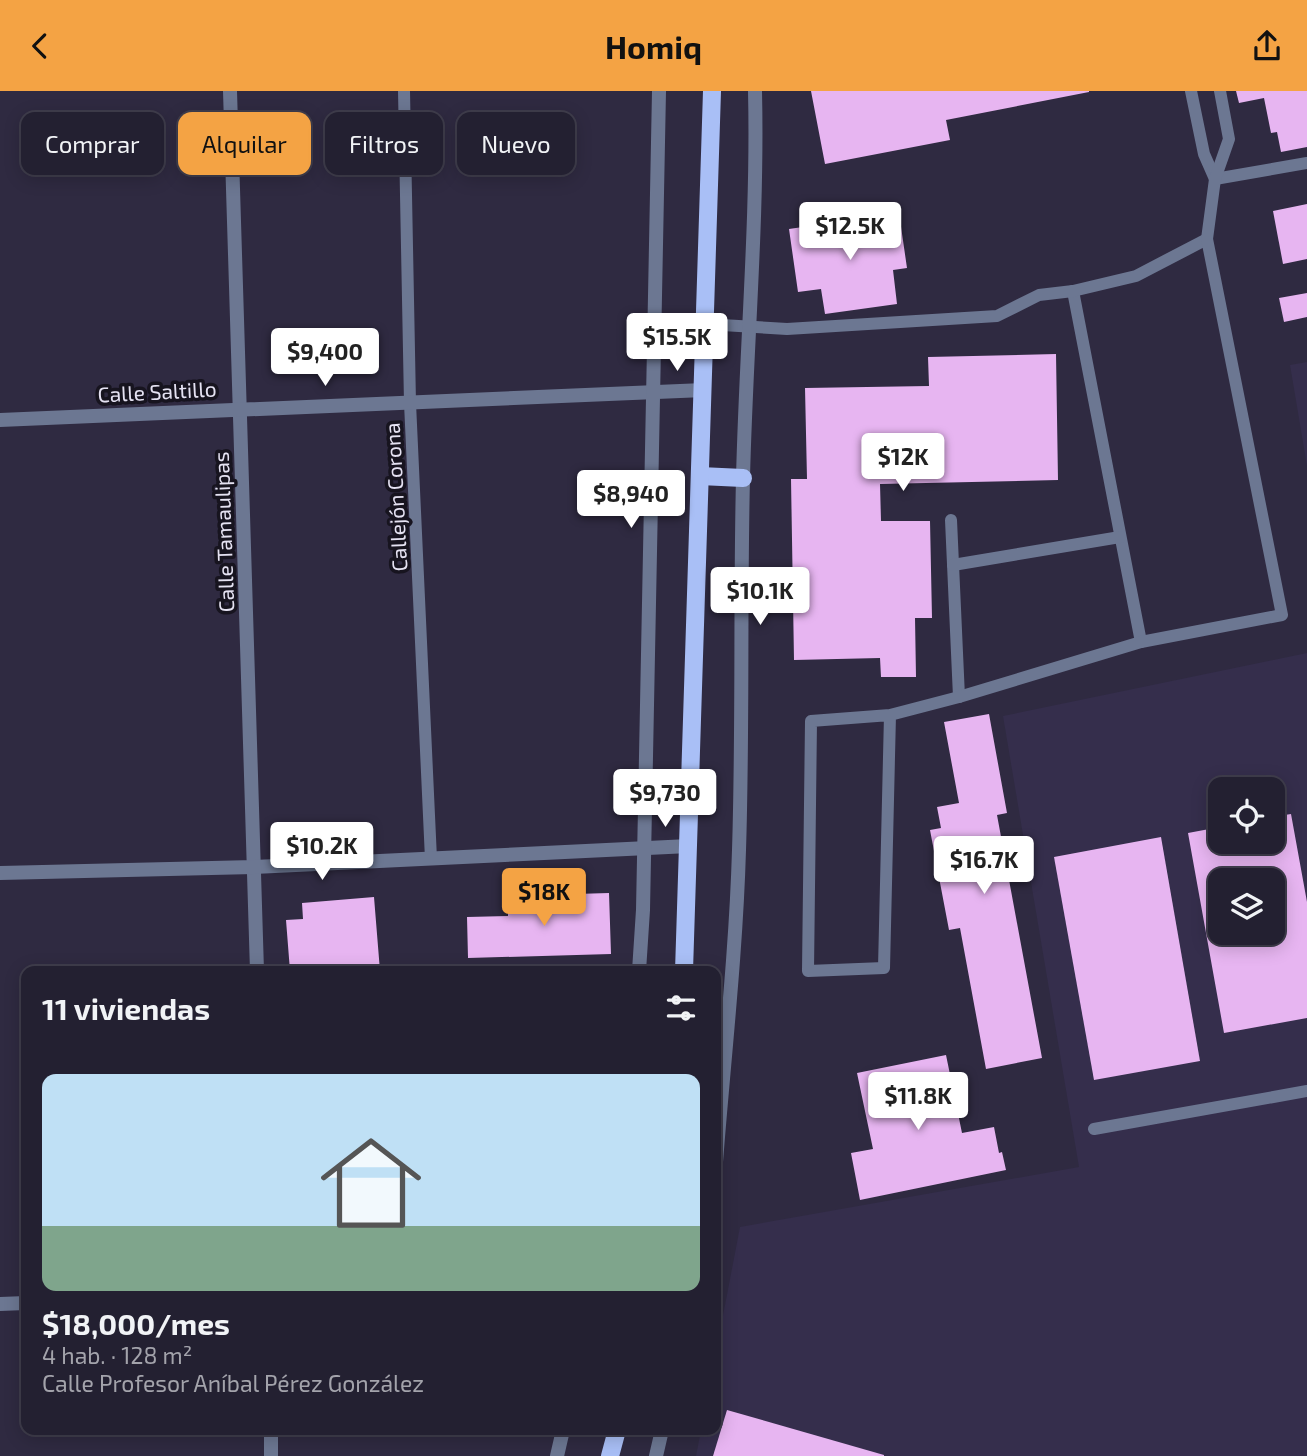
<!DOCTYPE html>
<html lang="es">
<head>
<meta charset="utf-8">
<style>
  body { margin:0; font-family:"Exo 2",sans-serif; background:#2b2839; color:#f1f3f6; height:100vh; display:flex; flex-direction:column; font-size:26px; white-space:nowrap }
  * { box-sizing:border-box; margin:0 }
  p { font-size:23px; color:#a3a3ab }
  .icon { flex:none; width:38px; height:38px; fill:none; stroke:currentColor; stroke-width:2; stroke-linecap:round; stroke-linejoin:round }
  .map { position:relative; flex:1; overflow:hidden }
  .side { position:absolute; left:21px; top:875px; width:700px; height:469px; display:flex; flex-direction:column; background:#232031; border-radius:14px; box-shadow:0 4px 18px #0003,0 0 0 2px #403e4d }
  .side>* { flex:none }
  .guide { position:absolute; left:21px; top:21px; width:700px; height:63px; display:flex; gap:14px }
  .fabs { position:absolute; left:1208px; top:686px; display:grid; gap:14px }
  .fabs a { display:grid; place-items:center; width:77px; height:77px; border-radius:14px; background:#232031; box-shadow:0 4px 18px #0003,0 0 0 2px #403e4d; font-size:35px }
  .price { position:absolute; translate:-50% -60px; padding:0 16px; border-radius:7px; background:#fff; color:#222; font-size:23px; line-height:46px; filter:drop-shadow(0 2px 4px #0008) }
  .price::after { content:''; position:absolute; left:50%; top:42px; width:21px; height:16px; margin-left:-10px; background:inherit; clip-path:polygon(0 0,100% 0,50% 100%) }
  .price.selected { background:#f4a344; color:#111 }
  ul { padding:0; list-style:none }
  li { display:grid; align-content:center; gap:14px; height:371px; padding:0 21px }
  li span { display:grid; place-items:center; height:217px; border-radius:14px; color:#555 }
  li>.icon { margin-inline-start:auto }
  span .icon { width:126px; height:126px; fill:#fffc; stroke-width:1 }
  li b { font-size:30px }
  h2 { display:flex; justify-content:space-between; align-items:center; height:84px; padding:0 21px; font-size:30px }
  .tag { padding:0 24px; border-radius:14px; background:#232031; box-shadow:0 4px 18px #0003,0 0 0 2px #403e4d; font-size:24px; line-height:63px }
  .tag.selected { background:#f4a344; color:#111 }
  header { display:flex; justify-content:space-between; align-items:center; height:91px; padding:0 21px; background:#f4a344; color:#111; font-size:32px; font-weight:700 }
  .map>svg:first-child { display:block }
  .built { fill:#352e4c; fill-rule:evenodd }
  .building { fill:#e7b5f1; fill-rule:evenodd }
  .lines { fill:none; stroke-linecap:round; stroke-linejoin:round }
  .service { stroke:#6c7792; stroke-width:12 }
  .minor { stroke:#6c7792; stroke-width:14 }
  .tertiary { stroke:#6c7792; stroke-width:14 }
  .primary { stroke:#a9bff6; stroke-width:18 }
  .labels { text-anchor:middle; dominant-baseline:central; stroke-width:7; stroke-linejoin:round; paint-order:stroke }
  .street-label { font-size:21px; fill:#e5e2f2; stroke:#17141f }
</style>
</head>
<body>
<header><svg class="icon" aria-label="back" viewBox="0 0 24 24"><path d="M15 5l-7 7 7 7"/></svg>Homiq<svg class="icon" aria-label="share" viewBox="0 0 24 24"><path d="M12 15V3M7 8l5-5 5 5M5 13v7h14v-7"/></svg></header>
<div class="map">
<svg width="1307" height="1365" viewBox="0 0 1307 1365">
  <rect width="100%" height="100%" fill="#2f2a41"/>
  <g class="built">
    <polygon points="1307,271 1307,375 1290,274"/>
    <path d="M1307,562V1365H696L701,1339H716V1261L740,1136L1079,1076L1003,625ZM1220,698H1272V751H1220ZM1220,789H1272V842H1220Z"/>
  </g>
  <g class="building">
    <polygon points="811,0 1089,0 1089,1 946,29 950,49 825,73"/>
    <polygon points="1236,0 1307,0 1307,56 1281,61 1277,41 1271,42 1264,7 1239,12"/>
    <polygon points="1307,113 1307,168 1283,173 1273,120"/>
    <polygon points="899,122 907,177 893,179 897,213 825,223 821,198 798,201 789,138"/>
    <polygon points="1307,202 1307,226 1284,231 1279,207"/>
    <polygon points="1056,263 1058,389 880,393 881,430 930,430 932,527 915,527 916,586 881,586 880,567 794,569 791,388 807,388 805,297 929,295 928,266"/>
    <polygon points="989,623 1007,722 997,724 1042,967 986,978 960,837 949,839 930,739 941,737 937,716 959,712 944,631"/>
    <path d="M1291,723L1307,811V927L1224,942L1188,742L1220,736V751H1272V726ZM1220,789H1272V842H1220Z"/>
    <polygon points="1161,746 1200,970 1094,989 1054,766"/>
    <polygon points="609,802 611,863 468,867 467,826 508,825 508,805"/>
    <polygon points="374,806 380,880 290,880 286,829 303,828 302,812"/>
    <polygon points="946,964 962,1042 994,1036 999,1062 1002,1061 1006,1079 860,1109 851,1062 873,1058 857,982"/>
    <polygon points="727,1319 884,1364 884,1365 713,1365"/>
  </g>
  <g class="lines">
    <g class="service">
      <polyline points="404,0 410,312 431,768"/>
      <polyline points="1191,0 1204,63 1215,88"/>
      <polyline points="1215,88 1307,72"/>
      <polyline points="1073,200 1141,551"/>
      <polyline points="705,233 787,238 997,225 1039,204 1073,200 1136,185 1207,148"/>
      <polyline points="951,429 959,606"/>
      <polyline points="953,474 1120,446"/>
      <polyline points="890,624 811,630 808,880 884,877 890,624 959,606 1141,551 1282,524 1207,148 1215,88 1229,48 1220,0"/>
      <polyline points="1094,1038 1307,1000"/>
    </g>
    <g class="minor">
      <polyline points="230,0 257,880"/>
      <polyline points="0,329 704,299"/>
      <polyline points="0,782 254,776 689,755"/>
      <polyline points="0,1213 26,1212"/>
      <polyline points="271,1339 271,1365"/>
    </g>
    <g class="tertiary">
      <polyline points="639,880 643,819 659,0"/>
      <path d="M716,1071C724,967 736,863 739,759C743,635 740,511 743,387C746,258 758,129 755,0"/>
      <polyline points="557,1365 563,1339"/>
      <polyline points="656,1365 662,1339"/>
    </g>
    <g class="primary">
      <polyline points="700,385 743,387"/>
      <polyline points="684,880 712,0"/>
      <polyline points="610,1365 617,1339"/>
    </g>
  </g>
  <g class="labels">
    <g class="street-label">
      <text transform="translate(157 300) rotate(-3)">Calle Saltillo</text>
      <text transform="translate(395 406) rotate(-93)">Callejón Corona</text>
      <text transform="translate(223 441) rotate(-92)">Calle Tamaulipas</text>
    </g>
  </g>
</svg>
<div class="fabs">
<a><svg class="icon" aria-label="locate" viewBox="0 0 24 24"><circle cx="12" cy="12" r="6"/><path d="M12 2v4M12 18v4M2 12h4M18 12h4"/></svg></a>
<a><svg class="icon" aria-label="layers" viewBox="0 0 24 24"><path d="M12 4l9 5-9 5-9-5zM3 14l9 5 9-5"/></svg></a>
</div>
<b class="price" style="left:850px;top:171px">$12.5K</b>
<b class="price" style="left:677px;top:282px">$15.5K</b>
<b class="price" style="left:325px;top:297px">$9,400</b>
<b class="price" style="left:903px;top:402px">$12K</b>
<b class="price" style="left:631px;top:439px">$8,940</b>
<b class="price" style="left:760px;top:536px">$10.1K</b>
<b class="price" style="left:665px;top:738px">$9,730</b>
<b class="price" style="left:322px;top:791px">$10.2K</b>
<b class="price" style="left:984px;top:805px">$16.7K</b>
<b class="price selected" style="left:544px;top:837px">$18K</b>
<b class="price" style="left:918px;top:1041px">$11.8K</b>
<div class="guide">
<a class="tag">Comprar</a>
<a class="tag selected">Alquilar</a>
<a class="tag">Filtros</a>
<a class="tag">Nuevo</a>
</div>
<section class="side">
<h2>11 viviendas<svg class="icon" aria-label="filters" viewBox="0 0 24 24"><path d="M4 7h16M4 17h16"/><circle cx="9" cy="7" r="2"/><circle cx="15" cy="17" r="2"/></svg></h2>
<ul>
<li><span style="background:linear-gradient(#bfe0f5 70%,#7fa58c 0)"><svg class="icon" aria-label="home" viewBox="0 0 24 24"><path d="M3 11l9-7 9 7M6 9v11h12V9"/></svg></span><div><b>$18,000/mes</b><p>4 hab. · 128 m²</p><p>Calle Profesor Aníbal Pérez González</p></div></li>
</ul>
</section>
</div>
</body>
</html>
